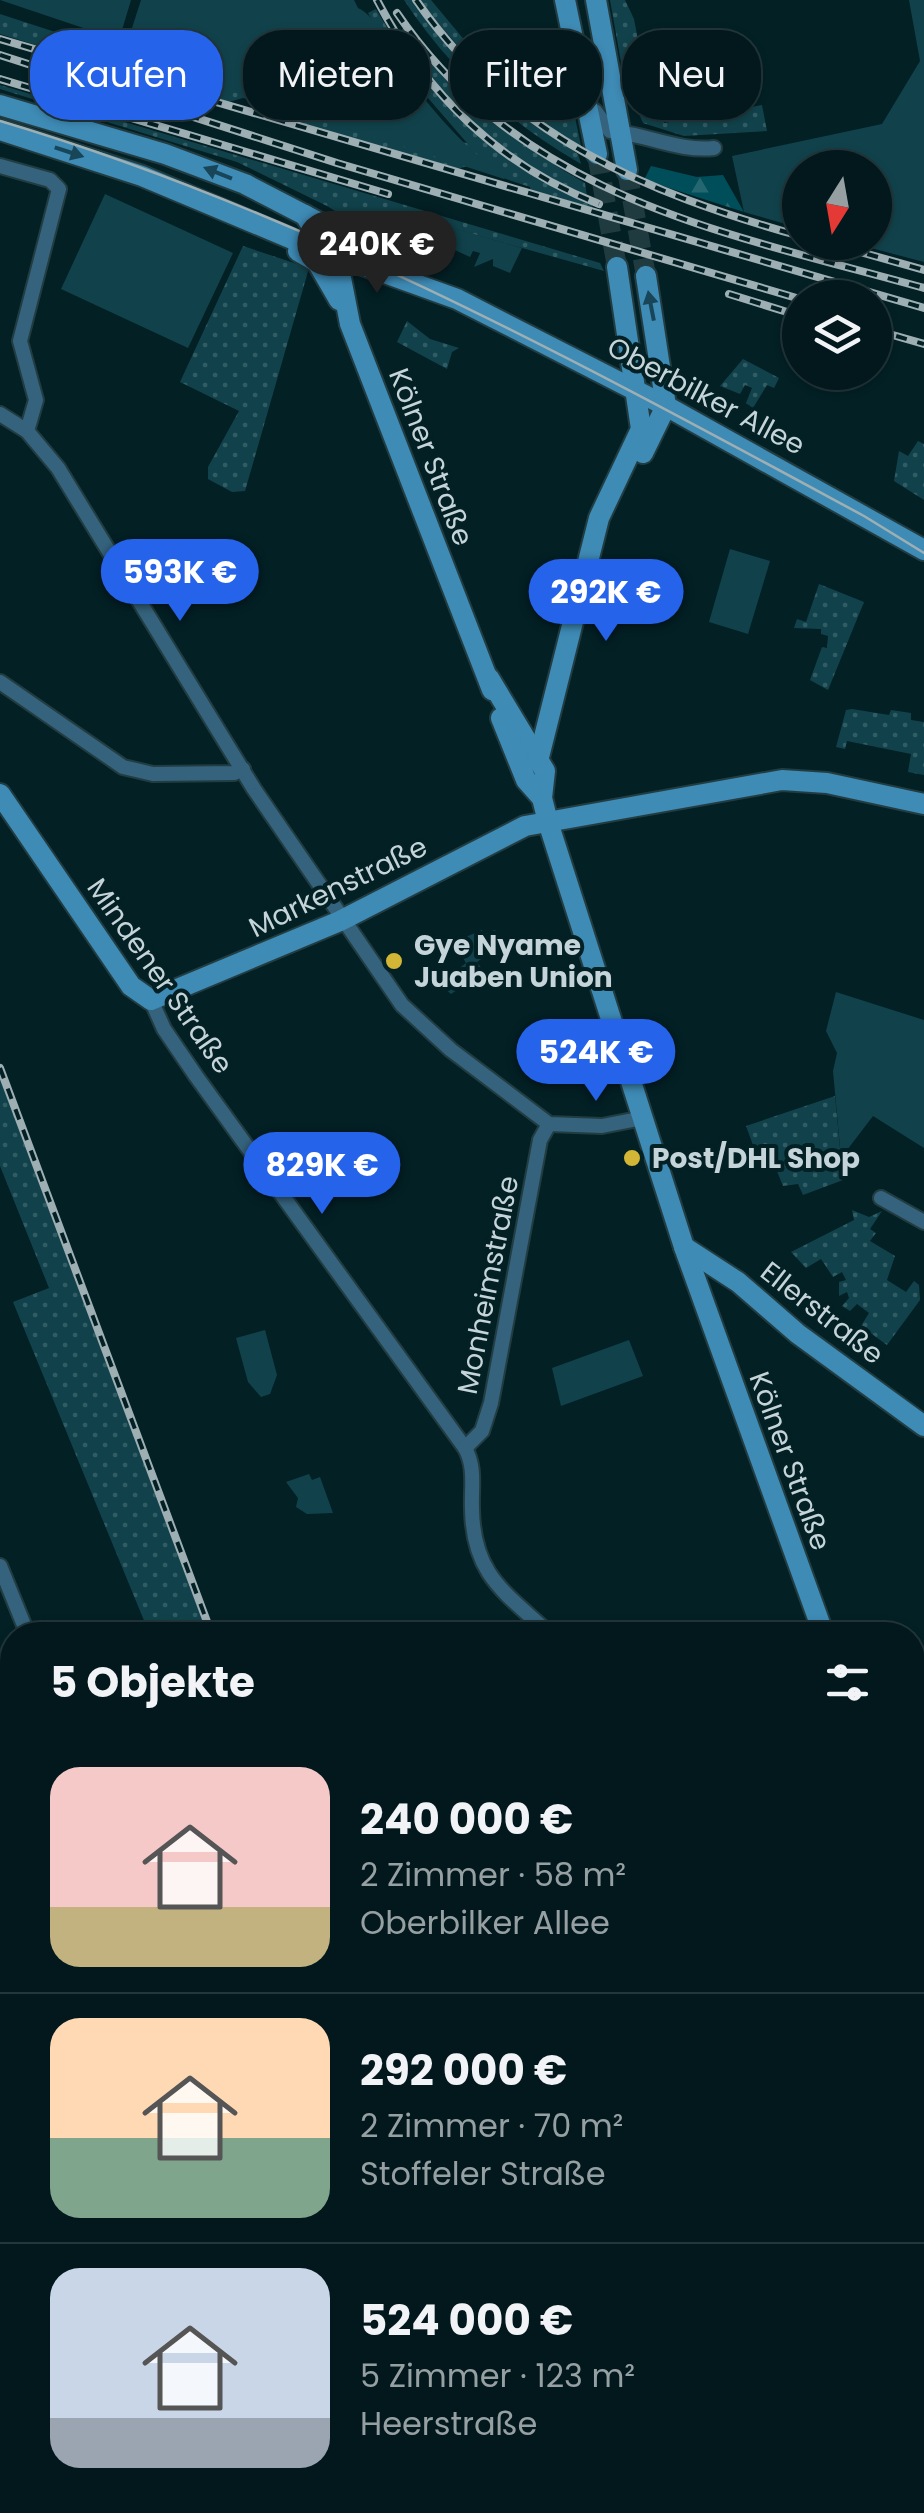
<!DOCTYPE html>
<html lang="de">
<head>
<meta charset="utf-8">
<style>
  body { margin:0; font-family:Poppins,sans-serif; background:#0c2125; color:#f1f3f6; height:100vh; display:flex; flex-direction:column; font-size:38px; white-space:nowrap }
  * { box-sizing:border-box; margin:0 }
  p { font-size:32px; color:#96a0a3 }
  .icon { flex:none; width:55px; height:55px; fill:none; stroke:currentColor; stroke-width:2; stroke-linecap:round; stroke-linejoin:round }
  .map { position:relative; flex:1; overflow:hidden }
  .details { position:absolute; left:0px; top:1622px; width:925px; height:892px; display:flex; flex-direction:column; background:#02181c; border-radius:40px 40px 0 0; box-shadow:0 2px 8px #0004,0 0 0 2px #23373b }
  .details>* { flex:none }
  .guide { position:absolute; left:30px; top:30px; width:865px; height:90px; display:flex; gap:20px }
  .needle { width:65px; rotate:191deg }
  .tools { position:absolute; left:782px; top:150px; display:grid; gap:20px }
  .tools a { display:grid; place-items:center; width:110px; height:110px; border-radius:50%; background:#02181c; box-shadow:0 2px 8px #0004,0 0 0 2px #23373b; font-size:50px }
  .price { position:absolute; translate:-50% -85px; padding:0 22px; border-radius:35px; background:#2563eb; color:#fff; font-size:32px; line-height:65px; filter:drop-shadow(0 2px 5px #0008) }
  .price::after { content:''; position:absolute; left:50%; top:60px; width:30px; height:22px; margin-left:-15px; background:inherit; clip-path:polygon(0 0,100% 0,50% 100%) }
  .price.current { background:#222; color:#fff }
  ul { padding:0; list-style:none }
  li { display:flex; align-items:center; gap:30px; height:250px; padding:0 50px }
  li+li { border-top:2px solid #23373b }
  li span { display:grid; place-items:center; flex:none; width:280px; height:200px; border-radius:30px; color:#555 }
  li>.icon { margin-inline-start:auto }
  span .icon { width:120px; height:120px; fill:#fffc; stroke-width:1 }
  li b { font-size:42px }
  h2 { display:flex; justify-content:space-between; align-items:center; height:120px; padding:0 50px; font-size:42px }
  .tag { padding:0 35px; border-radius:40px; background:#02181c; box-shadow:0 2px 8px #0004,0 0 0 2px #23373b; font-size:35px; line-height:90px }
  .tag.current { background:#2563eb; color:#fff }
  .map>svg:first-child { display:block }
  .grass { fill:url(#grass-dots) }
  .forest { fill:url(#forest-firs) }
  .green { fill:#11424b }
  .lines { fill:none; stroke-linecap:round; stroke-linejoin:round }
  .secondary-tunnel { stroke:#203b40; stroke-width:20; stroke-dasharray:20 10; stroke-linecap:butt }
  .street-casing { stroke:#223d42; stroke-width:18 }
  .secondary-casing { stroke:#223d42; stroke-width:24 }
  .primary-casing { stroke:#223d42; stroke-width:26 }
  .street { stroke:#35637d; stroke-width:14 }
  .secondary { stroke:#3e8bb6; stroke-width:20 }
  .primary { stroke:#43abe2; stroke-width:22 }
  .tram { stroke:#9eafb4; stroke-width:2.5 }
  .rail-casing { stroke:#9eafb4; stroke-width:8 }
  .rail { stroke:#032025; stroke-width:4; stroke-dasharray:11; stroke-linecap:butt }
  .oneway { fill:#184558 }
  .poi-dot { fill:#d3b635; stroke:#032025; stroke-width:4 }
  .labels { text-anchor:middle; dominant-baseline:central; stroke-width:8; stroke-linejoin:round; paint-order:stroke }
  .street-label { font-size:28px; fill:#c5d4d8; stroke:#032025 }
  .poi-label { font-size:28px; font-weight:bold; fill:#c5d4d8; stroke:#032025; text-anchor:start }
</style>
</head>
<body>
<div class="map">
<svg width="924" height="2513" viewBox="0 0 924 2513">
  <defs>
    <pattern id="grass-dots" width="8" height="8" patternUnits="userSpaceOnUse" patternTransform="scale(2.5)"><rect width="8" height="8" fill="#11424b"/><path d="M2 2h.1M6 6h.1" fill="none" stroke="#325c64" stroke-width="1.8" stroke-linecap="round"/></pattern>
    <pattern id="forest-firs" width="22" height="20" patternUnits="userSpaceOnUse" patternTransform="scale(2.5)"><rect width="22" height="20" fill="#004e5a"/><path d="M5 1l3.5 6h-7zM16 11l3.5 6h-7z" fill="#246771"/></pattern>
  </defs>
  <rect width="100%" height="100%" fill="#032025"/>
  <g class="grass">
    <path d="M404,0H412C457,62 514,112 578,154L581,164C510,123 449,69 404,0Z"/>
    <path d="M420,0H431L476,54L514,89L515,96L539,110L566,108L554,40H559L581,146C540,141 446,36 420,0Z"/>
    <polygon points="610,0 625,0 634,19 653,120 663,118 664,123 762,105 767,131 684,136 643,123 624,79"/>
    <path d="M376,9C432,106 494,153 592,205L593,213L531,195L530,187L467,166L452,171L292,122L260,102L243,98L225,103L0,34V14L267,101L275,98L467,143L396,61L368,13Z"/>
    <path d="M404,27C455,91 513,142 585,183L587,196C505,164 447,105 398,35Z"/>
    <polygon points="0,85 600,263 604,271 401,214 386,243 327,206 237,162 0,89"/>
    <polygon points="243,246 309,268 245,491 232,492 208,479 208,467 239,411 180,382"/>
    <polygon points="407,321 430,339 459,348 452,352 447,369 397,342"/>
    <polygon points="743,359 779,378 774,388 767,385 753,408 746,403 752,388 745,385 740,394 720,386"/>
    <polygon points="918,441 924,444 924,500 894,481 899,451 908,456"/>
    <polygon points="819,584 864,602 828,690 810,680 822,647 827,648 828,636 821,634 821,629 794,628 797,619 806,622"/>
    <polygon points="852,709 889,715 891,710 911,713 911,720 924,722 924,775 908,772 911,754 847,741 845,749 836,747 846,710"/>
    <polygon points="0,1079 208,1635 150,1635 13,1302 49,1288 0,1166"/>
    <polygon points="835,1096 843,1180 803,1195 798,1184 783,1186 772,1159 754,1165 750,1155 731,1161 730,1153 753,1145 746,1126"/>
    <polygon points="852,1210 869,1217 882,1211 870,1229 876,1233 870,1241 895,1256 887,1280 906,1292 914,1281 919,1285 920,1300 887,1345 861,1326 869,1313 857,1304 850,1311 842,1306 849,1298 847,1292 839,1296 839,1282 846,1280 842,1272 833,1277 821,1259 806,1268 791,1252 854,1220"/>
  </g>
  <polygon class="forest" points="651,166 697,177 723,175 744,212 644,180"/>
  <g class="green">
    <polygon points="0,0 131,0 119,40"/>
    <path d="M141,0H354L358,8C379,18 385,45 398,64C420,95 471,160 507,173L504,179L123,56Z"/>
    <polygon points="909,0 924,0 924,262 852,243 875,242 875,168 800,168 800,228 744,212 732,156 882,124 920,61"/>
    <polygon points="105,194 233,253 188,348 61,289"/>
    <polygon points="401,213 522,248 510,273 493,266 493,259 474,267 480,253 473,251 470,257 396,223"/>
    <polygon points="730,549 770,561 748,634 709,622"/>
    <polygon points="482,930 484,934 495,930 506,956 499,961 491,952 477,962 484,972 451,994 439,984 466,963 454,942"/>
    <polygon points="836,992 924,1020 924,1148 873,1116 841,1158 833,1071 837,1053 826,1031"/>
    <polygon points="265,1330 277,1375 270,1394 261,1397 248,1382 236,1338"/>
    <polygon points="629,1340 643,1376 561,1406 552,1368"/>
    <polygon points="309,1474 312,1480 320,1477 333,1513 307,1514 296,1507 298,1498 286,1482"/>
    <polygon points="913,2377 924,2409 924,2513 783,2513 779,2503 912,2502"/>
  </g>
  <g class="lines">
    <g class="secondary-tunnel">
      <polyline points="597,154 617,267"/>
      <polyline points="627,170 646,276"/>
    </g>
    <g class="street-casing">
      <g id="street">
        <path d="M595,111L610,131C646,134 679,152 714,148"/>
        <polyline points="0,166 50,180 59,189 20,341 36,400 27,431"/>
        <polyline points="0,414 27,431 58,468 254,789 402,1005 451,1050 549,1124 602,1126 643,1118"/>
        <polyline points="0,682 123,767 153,774 234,773 243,769"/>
        <path d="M151,1000L164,1029L196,1076L465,1448C476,1468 471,1488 472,1509C473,1576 506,1593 551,1635"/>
        <polyline points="881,1198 924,1222"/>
        <polyline points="465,1448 482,1431 491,1403 540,1140 549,1124"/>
        <polyline points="0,1566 28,1635"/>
        <polyline points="912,1768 924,1762"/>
        <polyline points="0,2089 12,2075"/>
        <polyline points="920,2214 924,2214"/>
        <polyline points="912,2361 924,2393"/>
        <polyline points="0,2384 12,2386"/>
        <polyline points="611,2502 615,2513"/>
      </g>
    </g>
    <g class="secondary-casing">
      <g id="secondary">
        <polyline points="565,0 597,154"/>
        <polyline points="596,0 627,170"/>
        <polyline points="0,105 165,154 245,184 405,267"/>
        <polyline points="0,130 142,176 304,244 457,299 666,406 924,550"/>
        <polyline points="305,215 340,273 350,324 492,690"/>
        <polyline points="298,251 317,262 339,300"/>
        <polyline points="643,453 666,406 646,276"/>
        <polyline points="489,678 545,771 542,798 548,822 684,1247 824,1635"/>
        <polyline points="501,718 526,780 542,798"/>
        <polyline points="538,761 599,518 641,429 617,267"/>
        <polyline points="0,794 131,986 151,1000 340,921 525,826 782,780 827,783 924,804"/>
        <polyline points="684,1247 738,1282 798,1334 924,1426"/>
        <polyline points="0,1800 12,1810"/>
        <polyline points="912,1858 924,1906"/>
        <polyline points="912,1912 924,1960"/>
        <polyline points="470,2502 475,2513"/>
      </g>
    </g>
    <g class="primary-casing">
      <g id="primary">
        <polyline points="912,1892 924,1885"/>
        <polyline points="912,1934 924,1927"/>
        <polyline points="264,2513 274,2502"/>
        <polyline points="294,2513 304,2502"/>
      </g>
    </g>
    <use href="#street" class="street"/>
    <use href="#secondary" class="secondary"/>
    <use href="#primary" class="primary"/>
    <g class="tram">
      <path d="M0,121C306,212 584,365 864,516L924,553"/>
      <polyline points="912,1910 924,1903"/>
      <polyline points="283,2513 292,2502"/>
    </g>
    <g class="rail-casing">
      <g id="rail">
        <path d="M377,0C426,94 500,166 599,204"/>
        <path d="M416,0C511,137 646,193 800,236"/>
        <path d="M397,13C524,199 723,232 924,288"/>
        <polyline points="0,39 924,308"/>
        <polyline points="0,55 337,163 800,299"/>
        <polyline points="0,79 388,194"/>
        <polyline points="825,242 924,270"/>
        <polyline points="729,294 800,316"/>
        <polyline points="875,330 924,344"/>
        <polyline points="0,1068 212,1635"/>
        <polyline points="511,2502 516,2513"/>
      </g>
    </g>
    <use href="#rail" class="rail"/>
  </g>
  <defs><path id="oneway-solid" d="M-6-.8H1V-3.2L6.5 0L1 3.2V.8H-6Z" transform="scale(2.5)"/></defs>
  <g class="oneway">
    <use href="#oneway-solid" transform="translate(69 152) rotate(18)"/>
    <use href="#oneway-solid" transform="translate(218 173) rotate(-158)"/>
    <use href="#oneway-solid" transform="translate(651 306) rotate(-101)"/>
  </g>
  <g class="poi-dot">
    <circle cx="394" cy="961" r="10"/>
    <circle cx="632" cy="1158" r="10"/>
  </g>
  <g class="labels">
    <g class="street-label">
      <text transform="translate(706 396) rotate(28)">Oberbilker Allee</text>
      <text transform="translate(431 457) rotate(69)">Kölner Straße</text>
      <text transform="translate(338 887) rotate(-26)">Markenstraße</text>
      <text transform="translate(160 976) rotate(55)">Mindener Straße</text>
      <text transform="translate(488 1285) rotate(-79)">Monheimstraße</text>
      <text transform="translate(822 1313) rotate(38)">Ellerstraße</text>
      <text transform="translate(790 1461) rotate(70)">Kölner Straße</text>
    </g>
    <g class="poi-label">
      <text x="414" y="945">Gye Nyame<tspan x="414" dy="32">Juaben Union</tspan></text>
      <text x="652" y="1158">Post/DHL Shop</text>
    </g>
  </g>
</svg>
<div class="tools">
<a><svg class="needle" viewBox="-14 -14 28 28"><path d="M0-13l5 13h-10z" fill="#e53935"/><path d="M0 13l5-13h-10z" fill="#96a0a3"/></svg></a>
<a><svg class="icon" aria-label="layers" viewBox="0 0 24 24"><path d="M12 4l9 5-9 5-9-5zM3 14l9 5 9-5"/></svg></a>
</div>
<b class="price current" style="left:377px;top:296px">240K €</b>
<b class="price" style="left:180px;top:624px">593K €</b>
<b class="price" style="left:606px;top:644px">292K €</b>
<b class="price" style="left:596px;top:1104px">524K €</b>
<b class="price" style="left:322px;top:1217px">829K €</b>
<div class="guide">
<a class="tag current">Kaufen</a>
<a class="tag">Mieten</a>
<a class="tag">Filter</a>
<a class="tag">Neu</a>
</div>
<section class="details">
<h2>5 Objekte<svg class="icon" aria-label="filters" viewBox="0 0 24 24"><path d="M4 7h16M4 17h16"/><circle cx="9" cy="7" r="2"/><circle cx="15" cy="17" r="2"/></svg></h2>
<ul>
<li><span style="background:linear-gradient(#f6c9c9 70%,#c2b280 0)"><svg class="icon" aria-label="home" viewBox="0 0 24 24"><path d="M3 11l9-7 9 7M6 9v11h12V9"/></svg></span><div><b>240 000 €</b><p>2 Zimmer · 58 m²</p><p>Oberbilker Allee</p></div></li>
<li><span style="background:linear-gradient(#ffd9b3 60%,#7fa58c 0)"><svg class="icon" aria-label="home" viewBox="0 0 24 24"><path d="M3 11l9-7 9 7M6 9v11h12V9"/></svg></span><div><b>292 000 €</b><p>2 Zimmer · 70 m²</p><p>Stoffeler Straße</p></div></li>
<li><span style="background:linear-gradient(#c9d6e8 75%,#9aa5b1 0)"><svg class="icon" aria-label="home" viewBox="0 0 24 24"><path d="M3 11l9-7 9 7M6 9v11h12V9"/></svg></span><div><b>524 000 €</b><p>5 Zimmer · 123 m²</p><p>Heerstraße</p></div></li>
</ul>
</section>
</div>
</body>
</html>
